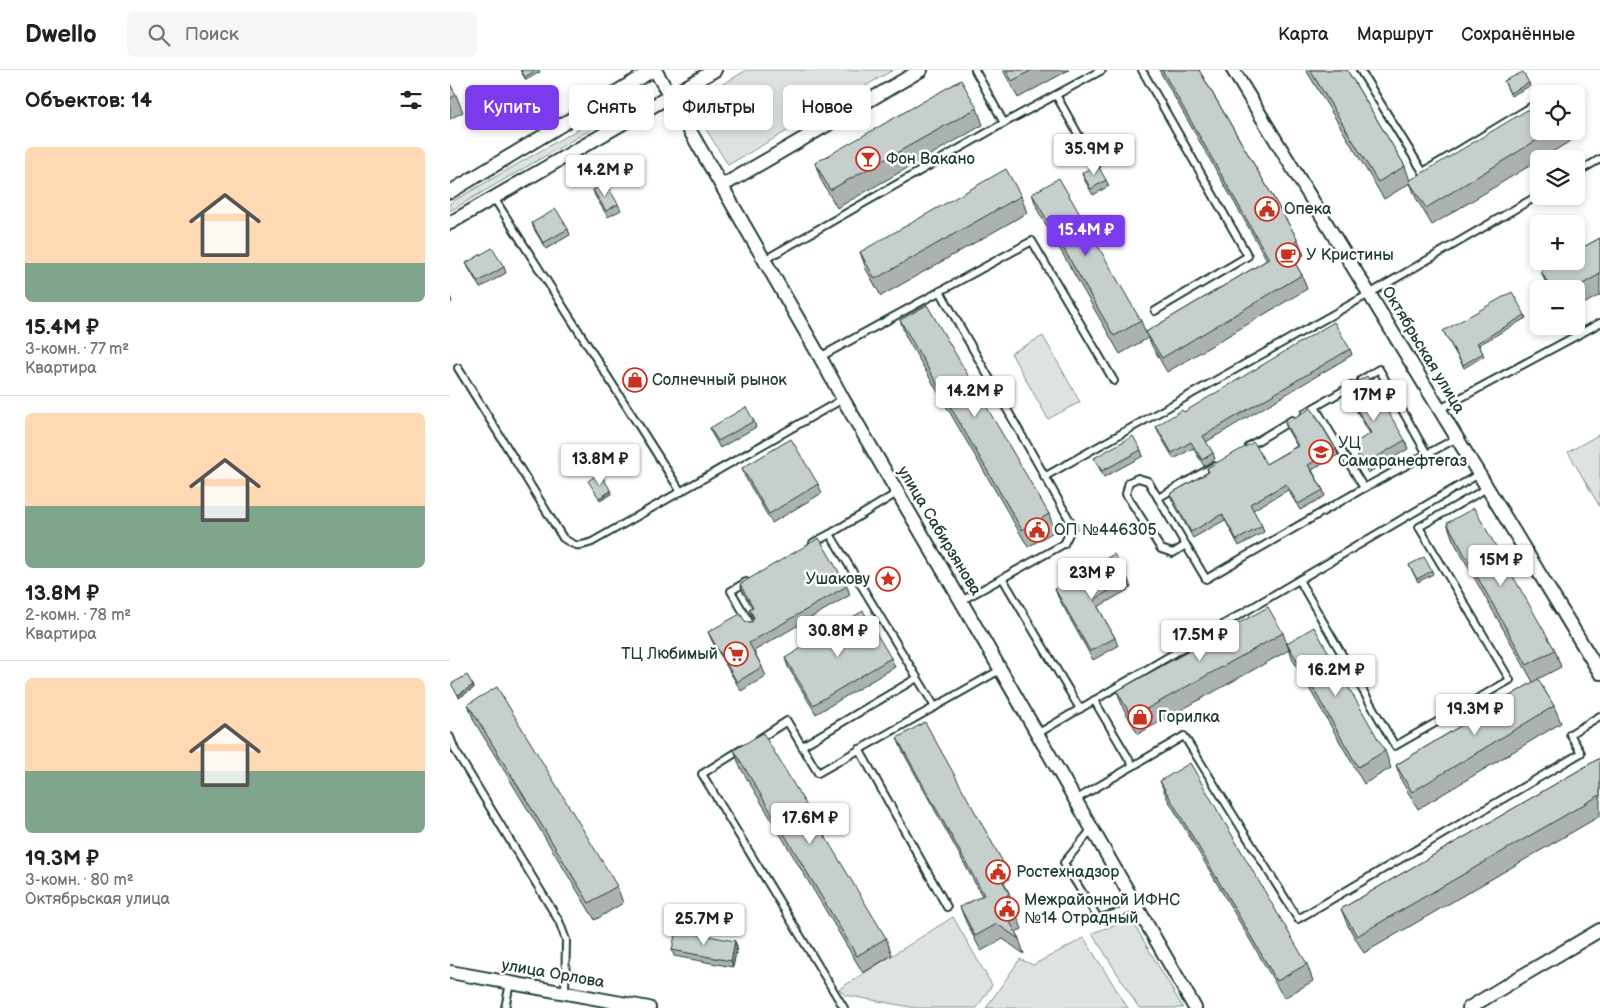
<!DOCTYPE html>
<html lang="ru">
<head>
<meta charset="utf-8">
<style>
  body { margin:0; font-family:"Balsamiq Sans",sans-serif; background:#f6f6f6; color:#202124; height:100vh; display:flex; flex-direction:column; font-size:19px; white-space:nowrap }
  * { box-sizing:border-box; margin:0 }
  p { font-size:16px; color:#757577 }
  .icon { flex:none; width:28px; height:28px; fill:none; stroke:currentColor; stroke-width:2; stroke-linecap:round; stroke-linejoin:round }
  .map { position:relative; flex:1; overflow:hidden }
  .panel { display:flex; flex-direction:column; background:#fff; width:450px }
  .panel>* { flex:none }
  .top-card { position:absolute; left:15px; top:15px; width:475px; height:45px; display:flex; gap:10px }
  .tools { position:absolute; left:1080px; top:15px; display:grid; gap:10px }
  .tools a { display:grid; place-items:center; width:55px; height:55px; border-radius:8px; background:#fff; box-shadow:0 2px 8px #0003; font-size:25px }
  .price { position:absolute; translate:-50% -42px; padding:0 11px; border-radius:5px; background:#fff; color:#222; font-size:16px; line-height:32px; filter:drop-shadow(0 1px 2px #0008) }
  .price::after { content:''; position:absolute; left:50%; top:30px; width:15px; height:11px; margin-left:-8px; background:inherit; clip-path:polygon(0 0,100% 0,50% 100%) }
  .price.current { background:#7c3aed; color:#fff }
  ul { padding:0; list-style:none }
  li { display:grid; align-content:center; gap:10px; height:265px; padding:0 25px }
  li+li { border-top:1px solid #e0e0e0 }
  li span { display:grid; place-items:center; height:155px; border-radius:8px; color:#555 }
  li>.icon { margin-inline-start:auto }
  span .icon { width:90px; height:90px; fill:#fffc; stroke-width:1 }
  li b { font-size:21px }
  h2 { display:flex; justify-content:space-between; align-items:center; height:60px; padding:0 25px; font-size:21px }
  .pill { padding:0 18px; border-radius:8px; background:#fff; box-shadow:0 2px 8px #0003; font-size:18px; line-height:45px }
  .pill.current { background:#7c3aed; color:#fff }
  header { display:flex; align-items:center; gap:30px; box-sizing:border-box; height:70px; padding:0 25px; background:#fff; border-bottom:1px solid #e0e0e0 }
  header strong { font-size:24px }
  nav { display:flex; gap:28px; margin-inline-start:auto; font-size:18px }
  .search { width:350px; height:45px; background:#f6f6f6; display:flex; align-items:center; gap:12px; box-sizing:border-box; padding:0 18px; border-radius:8px; color:#757577; font-size:19px }
  main { display:flex; flex:1; min-height:0 }
  .map>svg:first-child { display:block }
  .green { fill:#dee3e2; stroke:#7e908b }
  .lines { fill:none; stroke-linecap:round; stroke-linejoin:round }
  .service-casing { stroke:#1f3d34; stroke-width:10 }
  .minor-casing { stroke:#1f3d34; stroke-width:16 }
  .service { stroke:#fff; stroke-width:6 }
  .minor { stroke:#fff; stroke-width:12 }
  .wall { fill:#abb2af; stroke:#1f3d34 }
  .shaded-wall { fill:#8b918f; stroke:#1f3d34 }
  .building { fill:#c7cfcc; stroke:#1f3d34 }
  .labels { text-anchor:middle; dominant-baseline:central; stroke-width:5; stroke-linejoin:round; paint-order:stroke }
  .poi-label { font-size:16px; fill:#1f3d34; stroke:#fff; text-anchor:start }
  .street-label { font-size:16px; fill:#1f3d34; stroke:#fff }
</style>
</head>
<body>
<header>
<strong>Dwello</strong>
<div class="search"><svg class="icon" aria-label="search" viewBox="0 0 24 24"><circle cx="10" cy="10" r="6"/><path d="M15 15l6 6"/></svg>Поиск</div>
<nav><a>Карта</a><a>Маршрут</a><a>Сохранённые</a></nav>
</header>
<main>
<section class="panel">
<h2>Объектов: 14<svg class="icon" aria-label="filters" viewBox="0 0 24 24"><path d="M4 7h16M4 17h16"/><circle cx="9" cy="7" r="2"/><circle cx="15" cy="17" r="2"/></svg></h2>
<ul>
<li><span style="background:linear-gradient(#ffd9b3 75%,#7fa58c 0)"><svg class="icon" aria-label="home" viewBox="0 0 24 24"><path d="M3 11l9-7 9 7M6 9v11h12V9"/></svg></span><div><b>15.4M ₽</b><p>3-комн. · 77 m²</p><p>Квартира</p></div></li>
<li><span style="background:linear-gradient(#ffd9b3 60%,#7fa58c 0)"><svg class="icon" aria-label="home" viewBox="0 0 24 24"><path d="M3 11l9-7 9 7M6 9v11h12V9"/></svg></span><div><b>13.8M ₽</b><p>2-комн. · 78 m²</p><p>Квартира</p></div></li>
<li><span style="background:linear-gradient(#ffd9b3 60%,#7fa58c 0)"><svg class="icon" aria-label="home" viewBox="0 0 24 24"><path d="M3 11l9-7 9 7M6 9v11h12V9"/></svg></span><div><b>19.3M ₽</b><p>3-комн. · 80 m²</p><p>Октябрьская улица</p></div></li>
</ul>
</section>
<div class="map">
<svg width="1150" height="938" viewBox="0 0 1150 938">
  <rect width="100%" height="100%" fill="#fff"/>
  <filter id="ink" filterUnits="userSpaceOnUse"><feTurbulence type="fractalNoise" baseFrequency=".02" numOctaves="2"/><feDisplacementMap in="SourceGraphic" scale="10" xChannelSelector="R" yChannelSelector="G"/><feConvolveMatrix kernelMatrix="1 2 1 2 8 2 1 2 1" color-interpolation-filters="sRGB"/></filter>
  <g filter="url(#ink)">
    <g class="green">
      <polygon points="297,0 443,0 278,95 240,33"/>
      <polygon points="177,31 180,37 0,141 0,133"/>
      <polygon points="593,266 630,332 598,349 561,283"/>
      <polygon points="1150,364 1150,437 1118,382"/>
      <polygon points="503,847 542,915 527,938 466,938 395,925 389,919"/>
      <polygon points="681,849 733,938 689,938 642,863"/>
      <polygon points="634,868 678,938 536,938 570,889 583,895"/>
    </g>
    <g class="lines">
      <g class="service-casing">
        <g id="service">
          <polyline points="525,0 554,53"/>
          <polyline points="692,0 798,186 705,241"/>
          <polyline points="910,0 973,102 1089,32"/>
          <polyline points="606,25 646,96"/>
          <polyline points="1126,103 1150,89"/>
          <polyline points="44,128 231,422"/>
          <polyline points="314,190 554,53 652,0"/>
          <polyline points="490,221 623,456 614,474 511,531"/>
          <polyline points="370,287 582,171 664,311"/>
          <path d="M8,298L113,468C126,477 128,477 142,472L393,329"/>
          <polyline points="865,337 903,315"/>
          <polyline points="990,339 1150,253"/>
          <polyline points="855,343 865,337 914,418"/>
          <polyline points="799,376 842,350"/>
          <polyline points="977,384 1007,368"/>
          <polyline points="764,396 708,428 756,509 914,418 977,384 929,299 911,310"/>
          <polyline points="594,407 919,224 1089,125"/>
          <polyline points="447,423 380,464 485,637"/>
          <polyline points="708,428 698,411 688,408 679,412 676,424 711,479 723,483 736,475"/>
          <polyline points="363,473 380,464"/>
          <polyline points="553,509 630,639"/>
          <polyline points="849,510 945,676 1060,610 969,457 1037,418"/>
          <polyline points="296,512 281,521 302,557"/>
          <polyline points="644,630 683,696"/>
          <polyline points="587,664 1029,404"/>
          <polyline points="0,667 5,680 109,851 116,870 115,923"/>
          <polyline points="309,669 337,651 368,703 550,600"/>
          <polyline points="352,676 467,608"/>
          <polyline points="292,679 252,704 394,938"/>
          <polyline points="409,679 497,837"/>
          <polyline points="625,730 734,666 848,849 1131,683 1120,664 1150,646"/>
          <polyline points="642,759 614,793 648,848 688,838"/>
          <polyline points="55,938 60,913"/>
        </g>
      </g>
      <g class="minor-casing">
        <g id="minor">
          <polyline points="205,0 370,287 393,329 511,531 745,938"/>
          <polyline points="783,0 1150,603"/>
          <polyline points="272,116 471,0"/>
          <polyline points="0,122 203,0"/>
          <polyline points="0,153 265,0"/>
          <polyline points="0,902 199,938"/>
          <polyline points="1019,938 1065,910 1150,860"/>
        </g>
      </g>
      <use href="#service" class="service"/>
      <use href="#minor" class="minor"/>
    </g>
    <g class="wall">
      <polygon points="70,0 89,0 90,2 76,10"/>
      <polygon points="553,0 619,0 568,28"/>
      <polygon points="709,0 749,0 848,170 854,185 844,191 852,205 857,219 717,302 702,276 696,262 817,190"/>
      <polygon points="856,0 897,0 955,96 960,111 1089,61 1122,61 1125,68 1091,89 1089,89 1089,90 982,155 966,128 960,113 934,129"/>
      <polygon points="1054,11 1079,13 1080,16 1061,26"/>
      <polygon points="0,14 6,25 13,42 0,49"/>
      <polygon points="527,38 533,55 387,138 371,110 365,93"/>
      <polygon points="632,103 656,110 659,116 643,125 634,109"/>
      <polygon points="143,120 168,134 171,140 158,147 145,126"/>
      <polygon points="582,124 691,251 698,268 670,284 588,141"/>
      <polygon points="571,126 577,143 431,226 416,199 410,182"/>
      <polygon points="82,153 118,159 120,165 96,179 84,159"/>
      <polygon points="1150,168 1150,225 1126,238 1126,219 1098,219 1091,201"/>
      <polygon points="16,193 54,197 56,203 30,218 19,199"/>
      <polygon points="0,226 2,232 0,234"/>
      <polygon points="1075,245 1076,248 1029,275 1034,286 1014,298 993,261"/>
      <polygon points="450,250 599,444 605,461 578,477 456,267"/>
      <polygon points="900,279 902,285 756,372 763,383 765,389 754,396 743,378 724,389 708,362 706,356 734,342"/>
      <polygon points="895,319 955,370 958,379 918,403 906,383 903,374 920,364 899,328"/>
      <polygon points="304,351 306,357 270,378 262,364 260,358"/>
      <polygon points="835,353 886,379 888,385 862,400 873,420 875,426 850,440 838,420 803,440 812,456 814,462 789,476 775,450 743,468 722,430 720,424 758,402 757,398 816,394 847,376 837,359"/>
      <polygon points="691,380 693,386 654,407 647,394 644,388"/>
      <polygon points="292,398 368,414 372,423 322,453 295,407"/>
      <polygon points="997,453 1105,580 1111,597 1088,609 1104,636 1111,653 968,739 952,712 946,695 1083,612 1003,470"/>
      <polygon points="959,495 982,501 983,504 968,512"/>
      <polygon points="678,509 681,518 648,537 665,568 668,576 643,590 608,527 605,519"/>
      <polygon points="290,514 397,516 400,525 304,581 312,597 316,606 291,621 262,571 258,562 296,552 302,552 303,549 299,539 302,537 293,523"/>
      <polygon points="833,563 839,580 688,664 673,638 667,621"/>
      <polygon points="837,573 935,681 941,698 914,714 843,590"/>
      <polygon points="335,588 441,588 445,597 366,644 338,597"/>
      <polygon points="18,634 167,816 173,833 145,850 24,651"/>
      <polygon points="447,668 554,794 559,809 554,812 559,823 565,838 564,838 572,859 566,862 569,869 574,884 553,869 531,881 516,852 510,837 532,826 453,682"/>
      <polygon points="284,680 436,868 442,885 413,903 290,697"/>
      <polygon points="1150,688 1150,746 914,883 898,856 891,839"/>
      <polygon points="710,711 857,894 863,911 834,928 717,728"/>
      <polygon points="285,871 287,877 283,897 224,886 222,880"/>
    </g>
    <g class="shaded-wall">
      <polygon points="161,421 162,424 150,431 149,428"/>
      <polygon points="23,615 24,618 9,628 8,625"/>
      <polygon points="285,871 287,877 283,897 281,891"/>
    </g>
    <g class="building">
      <polygon points="71,0 86,0 75,7"/>
      <polygon points="556,0 582,0 562,11"/>
      <polygon points="712,0 749,0 848,170 836,178 852,205 712,288 696,262 819,189"/>
      <polygon points="860,0 897,0 955,96 928,112"/>
      <polygon points="1073,2 1079,13 1060,23 1054,11"/>
      <polygon points="511,10 527,38 380,120 365,93"/>
      <polygon points="0,14 6,25 0,29"/>
      <polygon points="1089,33 1089,61 1102,61 976,138 959,111"/>
      <polygon points="647,94 656,110 641,119 632,103"/>
      <polygon points="556,99 571,126 425,209 410,182"/>
      <polygon points="609,108 691,251 664,266 582,124"/>
      <polygon points="155,112 168,134 156,141 143,120"/>
      <polygon points="106,139 118,159 93,173 82,153"/>
      <polygon points="1150,168 1150,204 1124,219 1101,219 1091,201 1108,191 1126,191 1126,181"/>
      <polygon points="42,178 54,197 28,212 16,193"/>
      <polygon points="1062,222 1075,245 1027,273 1033,283 1013,295 993,261"/>
      <polygon points="477,235 599,444 572,460 450,250"/>
      <polygon points="884,252 900,279 753,366 763,383 752,390 741,372 722,383 706,356 732,340 734,342"/>
      <polygon points="917,306 955,370 915,394 903,374 921,363 895,319"/>
      <polygon points="296,337 304,351 268,371 260,358"/>
      <polygon points="861,338 886,379 858,395 873,420 848,434 836,414 800,434 812,456 787,470 772,444 741,462 720,424 759,402 757,398 804,372 816,394 848,376 835,353"/>
      <polygon points="683,366 691,380 652,401 644,388"/>
      <polygon points="341,369 368,414 319,444 292,398"/>
      <polygon points="150,403 161,421 149,428 138,411"/>
      <polygon points="1024,438 1105,580 1077,595 997,453"/>
      <polygon points="369,468 397,516 299,573 312,597 287,612 258,562 290,544 296,552 302,552 304,547 299,539 303,537 290,514"/>
      <polygon points="664,484 678,509 644,530 665,568 640,581 605,519"/>
      <polygon points="974,487 982,501 967,509 959,495"/>
      <polygon points="818,537 833,563 682,647 667,621"/>
      <polygon points="413,541 441,588 363,635 335,588"/>
      <polygon points="864,557 935,681 908,697 837,573"/>
      <polygon points="17,605 23,615 8,625 1,614"/>
      <polygon points="1088,609 1104,636 962,722 946,695"/>
      <polygon points="47,617 167,816 139,833 18,634"/>
      <polygon points="475,652 554,794 546,798 559,823 557,825 567,844 558,848 569,869 547,854 525,866 510,837 534,825 447,668"/>
      <polygon points="313,663 436,868 407,886 284,680"/>
      <polygon points="1150,688 1150,725 907,866 891,839"/>
      <polygon points="740,693 857,894 827,911 710,711"/>
      <polygon points="226,860 285,871 281,891 222,880"/>
    </g>
  </g>
  <defs>
    <g id="bar-ring" transform="scale(1.25)"><circle r="9.5" fill="#fff" stroke="#c8321e" stroke-width="1.5"/><path d="M-6-5H6L.8 .8V4.5H3.5V6h-7V4.5H-.8V.8Z" fill="#c8321e"/></g>
    <g id="civic-ring" transform="scale(1.25)"><circle r="9.5" fill="#fff" stroke="#c8321e" stroke-width="1.5"/><path d="M-.6-6.5H3V-4.5H.6V-3L4-1V1h2V6H-6V1h2V-1L-.6-3ZM-1.2 2.5V6h2.4V2.5Z" fill="#c8321e"/></g>
    <g id="cafe-ring" transform="scale(1.25)"><circle r="9.5" fill="#fff" stroke="#c8321e" stroke-width="1.5"/><path d="M-5.5-4.5H6V0H3Q3 3.5 0 3.5H-2.5Q-5.5 3.5-5.5 0ZM3-3.2v2h1.7v-2ZM-6 4.5H4V6H-6Z" fill="#c8321e"/></g>
    <g id="shop-ring" transform="scale(1.25)"><circle r="9.5" fill="#fff" stroke="#c8321e" stroke-width="1.5"/><path d="M-5-2.5h2.3a2.7 3.5 0 0 1 5.4 0H5L5.5 6h-11ZM-1.5-2.5h3a1.5 2.3 0 0 0-3 0Z" fill="#c8321e"/></g>
    <g id="university-ring" transform="scale(1.25)"><circle r="9.5" fill="#fff" stroke="#c8321e" stroke-width="1.5"/><path d="M0-5L7-2L0 1L-7-2ZM-4 1L0 2.5L4 1V4Q0 6-4 4Z" fill="#c8321e"/></g>
    <g id="sight-ring" transform="scale(1.25)"><circle r="9.5" fill="#fff" stroke="#c8321e" stroke-width="1.5"/><path d="M0-6L1.8-2.2L6-1.7L2.9 1.2L3.7 5.4L0 3.3L-3.7 5.4L-2.9 1.2L-6-1.7L-1.8-2.2Z" fill="#c8321e"/></g>
    <g id="supermarket-ring" transform="scale(1.25)"><circle r="9.5" fill="#fff" stroke="#c8321e" stroke-width="1.5"/><path d="M-6-5.5h2.5l.6 2H6L4.5 2H-2.5L-4.4-4H-6ZM-1.5 3.2a1.3 1.3 0 1 0 .1 0ZM3 3.2a1.3 1.3 0 1 0 .1 0Z" fill="#c8321e"/></g>
  </defs>
  <g fill-rule="evenodd">
    <use href="#bar-ring" x="418" y="89"/>
    <use href="#civic-ring" x="817" y="139"/>
    <use href="#cafe-ring" x="838" y="185"/>
    <use href="#shop-ring" x="185" y="310"/>
    <use href="#university-ring" x="871" y="382"/>
    <use href="#civic-ring" x="587" y="460"/>
    <use href="#sight-ring" x="438" y="509"/>
    <use href="#supermarket-ring" x="286" y="584"/>
    <use href="#shop-ring" x="690" y="647"/>
    <use href="#civic-ring" x="548" y="802"/>
    <use href="#civic-ring" x="557" y="839"/>
  </g>
  <g class="labels">
    <g class="poi-label">
      <text x="436" y="89">Фон Вакано</text>
      <text x="834" y="139">Опека</text>
      <text x="856" y="185">У Кристины</text>
      <text x="202" y="310">Солнечный рынок</text>
      <text x="888" y="373">УЦ<tspan x="888" dy="18">Самаранефтегаз</tspan></text>
      <text x="604" y="460">ОП №446305</text>
      <text x="420" y="509" text-anchor="end">Ушакову</text>
      <text x="268" y="584" text-anchor="end">ТЦ Любимый</text>
      <text x="708" y="647">Горилка</text>
      <text x="566" y="802">Ростехнадзор</text>
      <text x="574" y="830">Межрайонной ИФНС<tspan x="574" dy="18">№14 Отрадный</tspan></text>
    </g>
    <g class="street-label">
      <text transform="translate(973 280) rotate(59)">Октябрьская улица</text>
      <text transform="translate(489 461) rotate(59)">улица Сабирзянова</text>
      <text transform="translate(103 904) rotate(10)">улица Орлова</text>
    </g>
  </g>
</svg>
<div class="tools">
<a><svg class="icon" aria-label="locate" viewBox="0 0 24 24"><circle cx="12" cy="12" r="6"/><path d="M12 2v4M12 18v4M2 12h4M18 12h4"/></svg></a>
<a><svg class="icon" aria-label="layers" viewBox="0 0 24 24"><path d="M12 4l9 5-9 5-9-5zM3 14l9 5 9-5"/></svg></a>
<a>+</a>
<a>−</a>
</div>
<b class="price" style="left:644px;top:106px">35.9M ₽</b>
<b class="price" style="left:155px;top:127px">14.2M ₽</b>
<b class="price current" style="left:636px;top:187px">15.4M ₽</b>
<b class="price" style="left:525px;top:348px">14.2M ₽</b>
<b class="price" style="left:924px;top:352px">17M ₽</b>
<b class="price" style="left:150px;top:416px">13.8M ₽</b>
<b class="price" style="left:1051px;top:517px">15M ₽</b>
<b class="price" style="left:642px;top:530px">23M ₽</b>
<b class="price" style="left:388px;top:588px">30.8M ₽</b>
<b class="price" style="left:750px;top:592px">17.5M ₽</b>
<b class="price" style="left:886px;top:627px">16.2M ₽</b>
<b class="price" style="left:1025px;top:666px">19.3M ₽</b>
<b class="price" style="left:360px;top:775px">17.6M ₽</b>
<b class="price" style="left:254px;top:876px">25.7M ₽</b>
<div class="top-card">
<a class="pill current">Купить</a>
<a class="pill">Снять</a>
<a class="pill">Фильтры</a>
<a class="pill">Новое</a>
</div>
</div>
</main>
</body>
</html>
